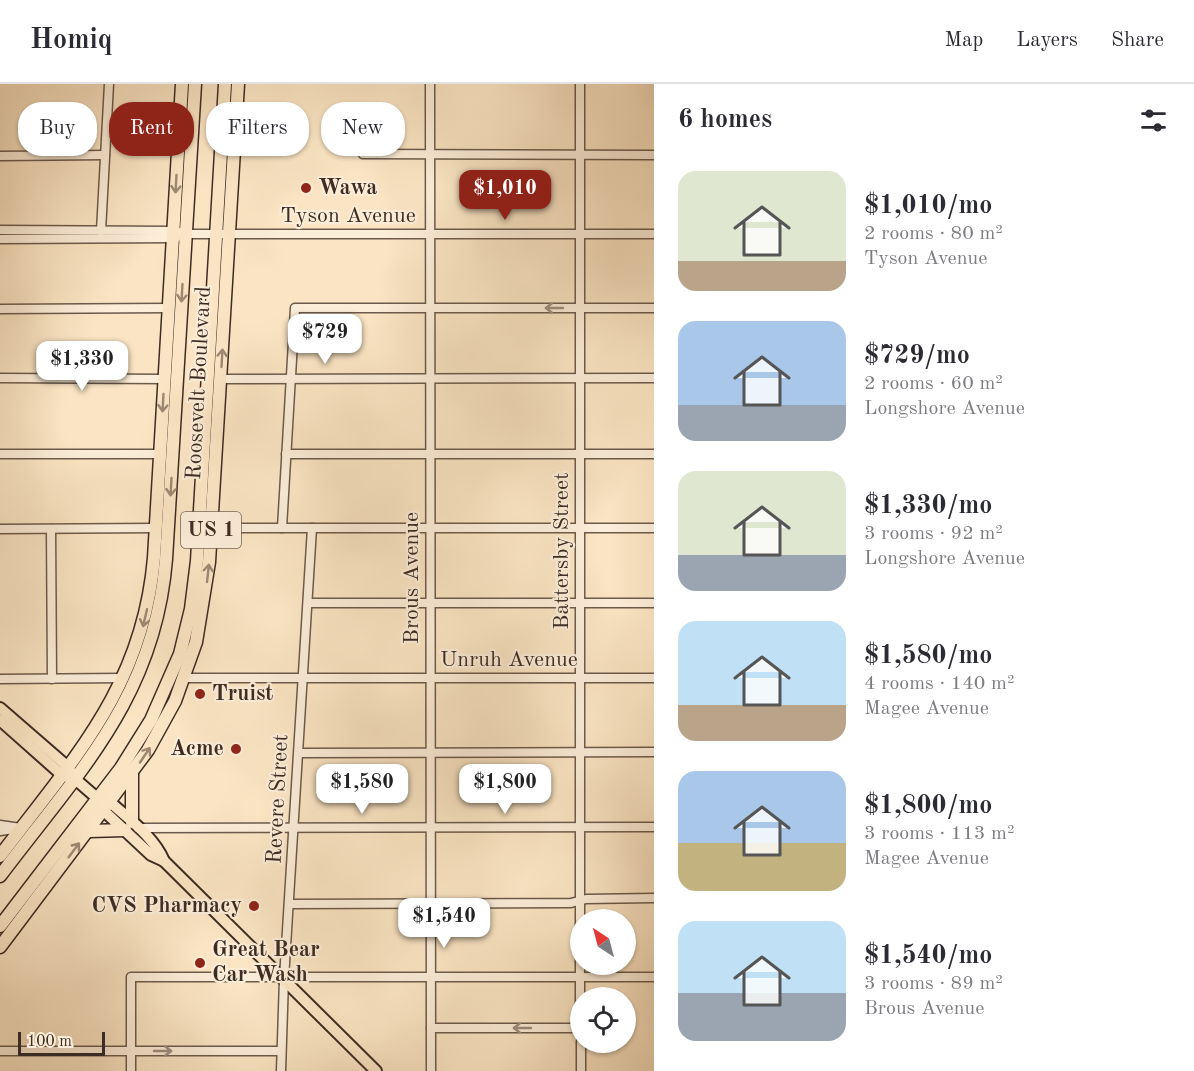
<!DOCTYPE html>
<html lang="en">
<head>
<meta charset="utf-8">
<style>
  body { margin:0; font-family:"Old Standard TT",serif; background:#f2f2f3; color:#2b2b33; height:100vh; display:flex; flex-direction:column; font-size:22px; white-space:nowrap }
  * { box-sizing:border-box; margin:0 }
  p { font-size:20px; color:#7c7c81 }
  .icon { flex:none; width:33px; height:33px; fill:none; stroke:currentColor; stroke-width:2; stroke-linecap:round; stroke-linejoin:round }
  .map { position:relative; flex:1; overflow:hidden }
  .sheet { display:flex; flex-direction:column; background:#fff; width:540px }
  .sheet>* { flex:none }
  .top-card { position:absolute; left:18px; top:18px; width:546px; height:54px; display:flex; gap:12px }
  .needle { width:39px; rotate:324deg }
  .tools { position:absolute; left:570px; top:825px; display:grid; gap:12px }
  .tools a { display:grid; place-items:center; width:66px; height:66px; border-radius:50%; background:#fff; box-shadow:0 2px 4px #0004; font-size:30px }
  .scale { position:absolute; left:18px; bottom:15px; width:87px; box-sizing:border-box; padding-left:6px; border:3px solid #3d2c23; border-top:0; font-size:16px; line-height:21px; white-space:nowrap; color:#3d2c23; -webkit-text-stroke:4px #fcedd8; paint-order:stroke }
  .price { position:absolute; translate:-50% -51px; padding:0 14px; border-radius:12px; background:#fff; color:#222; font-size:20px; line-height:39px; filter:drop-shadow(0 2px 3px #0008) }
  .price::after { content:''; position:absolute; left:50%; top:36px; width:18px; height:14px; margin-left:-9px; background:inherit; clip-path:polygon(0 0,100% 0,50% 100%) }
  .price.on { background:#8f2418; color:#fff }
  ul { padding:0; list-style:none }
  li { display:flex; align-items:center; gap:18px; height:150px; padding:0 24px }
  li span { display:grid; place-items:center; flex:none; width:168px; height:120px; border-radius:18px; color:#555 }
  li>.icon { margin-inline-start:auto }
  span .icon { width:72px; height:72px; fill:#fffc; stroke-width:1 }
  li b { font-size:26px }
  h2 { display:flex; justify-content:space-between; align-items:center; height:72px; padding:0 24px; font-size:26px }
  .tag { padding:0 21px; border-radius:24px; background:#fff; box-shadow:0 2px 4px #0004; font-size:21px; line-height:54px }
  .tag.on { background:#8f2418; color:#fff }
  header { display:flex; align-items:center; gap:36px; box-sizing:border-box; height:84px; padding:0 30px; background:#fff; border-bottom:2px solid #e1e1e2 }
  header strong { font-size:28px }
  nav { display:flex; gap:33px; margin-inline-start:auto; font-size:21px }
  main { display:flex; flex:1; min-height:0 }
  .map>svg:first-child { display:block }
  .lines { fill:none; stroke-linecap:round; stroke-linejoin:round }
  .minor-casing { stroke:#6c5a4b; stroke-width:11 }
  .major-casing { stroke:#3d2c23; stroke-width:14 }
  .highway-casing { stroke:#3d2c23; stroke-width:15 }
  .minor { stroke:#fcedd8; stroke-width:8 }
  .major { stroke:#fae4c3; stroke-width:10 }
  .highway { stroke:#fae4c3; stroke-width:12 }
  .oneway { stroke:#9c8873 }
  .oneway2 { stroke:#9c8c7e }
  .poi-dot { fill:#8f2418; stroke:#fcedd8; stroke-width:2 }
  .labels { text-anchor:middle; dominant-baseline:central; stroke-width:4.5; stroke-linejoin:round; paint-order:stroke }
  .shield { fill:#fcedd8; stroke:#766659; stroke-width:1.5 }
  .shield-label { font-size:21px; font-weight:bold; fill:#3d2c23 }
  .poi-label { font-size:22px; font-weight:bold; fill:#3d2c23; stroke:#fcedd8; text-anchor:start }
  .street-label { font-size:22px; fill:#3d2c23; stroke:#fcedd8 }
</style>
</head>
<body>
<header>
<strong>Homiq</strong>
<nav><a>Map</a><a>Layers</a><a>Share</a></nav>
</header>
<main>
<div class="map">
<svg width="654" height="987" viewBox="0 0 654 987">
  <rect width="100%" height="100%" fill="#fae4c3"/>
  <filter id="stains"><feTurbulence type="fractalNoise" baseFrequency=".00333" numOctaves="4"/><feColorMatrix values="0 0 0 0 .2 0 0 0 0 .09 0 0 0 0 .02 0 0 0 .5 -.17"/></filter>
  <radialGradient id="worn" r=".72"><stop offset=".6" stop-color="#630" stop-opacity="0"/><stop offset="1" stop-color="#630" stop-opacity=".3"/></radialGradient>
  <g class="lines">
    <g class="minor-casing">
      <g id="minor">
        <polyline points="430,0 431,987"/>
        <polyline points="580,0 580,934"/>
        <polyline points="363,70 654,71"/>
        <polyline points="0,72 105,71"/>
        <polyline points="0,146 174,147 186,150 654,150"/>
        <polyline points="101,147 109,0"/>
        <polyline points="0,155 176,154"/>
        <polyline points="0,225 169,224"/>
        <polyline points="0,294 165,295"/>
        <polyline points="220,295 654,294"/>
        <polyline points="0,370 160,370"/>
        <polyline points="286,370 654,370"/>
        <polyline points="211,444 654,444"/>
        <polyline points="282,444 295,224 654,224"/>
        <polyline points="0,445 156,444"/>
        <polyline points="51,445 52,595"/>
        <polyline points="308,519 654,519"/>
        <polyline points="185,594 654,594"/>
        <polyline points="0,595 124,594"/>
        <polyline points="299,669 654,668"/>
        <polyline points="0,741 21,744"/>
        <polyline points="138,744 654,743"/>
        <polyline points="0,747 21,744"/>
        <polyline points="290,820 571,819 586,815 654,814"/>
        <polyline points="431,944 580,944"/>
        <polyline points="581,958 581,987"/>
        <polyline points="0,967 281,967"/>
        <polyline points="131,987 131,893 654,893"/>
        <polyline points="281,987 284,895 312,444"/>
      </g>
    </g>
    <g class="major-casing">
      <g id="major">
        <polyline points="0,624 68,683 74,694 97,714 104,727 151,771 164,777 376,987"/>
        <polyline points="0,636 62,691 68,693"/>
        <path d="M103,716L110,718C130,736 154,753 164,777"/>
      </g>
    </g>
    <g class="highway-casing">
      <g id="highway">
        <polyline points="132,689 132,738"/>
        <polyline points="89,747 125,746"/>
        <path d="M0,772C74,674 143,603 154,474L182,0"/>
        <path d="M0,792C79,687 155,613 166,475L195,0"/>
        <polyline points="0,842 121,684 151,636 180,570 191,525 197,477 225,0"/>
        <polyline points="0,863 148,666 175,617 196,558 209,478 238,0"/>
      </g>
    </g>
    <use href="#minor" class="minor"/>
    <use href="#major" class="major"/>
    <use href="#highway" class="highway"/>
  </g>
  <defs><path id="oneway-shaft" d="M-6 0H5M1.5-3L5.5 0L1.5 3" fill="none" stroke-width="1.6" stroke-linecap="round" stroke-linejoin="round" transform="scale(1.5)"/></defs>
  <g class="oneway">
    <use href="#oneway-shaft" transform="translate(176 100) rotate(93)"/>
    <use href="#oneway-shaft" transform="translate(182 209) rotate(93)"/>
    <use href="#oneway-shaft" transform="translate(222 274) rotate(-87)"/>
    <use href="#oneway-shaft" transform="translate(163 319) rotate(93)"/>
    <use href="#oneway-shaft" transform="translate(171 403) rotate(93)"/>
    <use href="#oneway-shaft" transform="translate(208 489) rotate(-84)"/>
    <use href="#oneway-shaft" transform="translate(145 534) rotate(103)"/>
    <use href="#oneway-shaft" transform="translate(145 671) rotate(-56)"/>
    <use href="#oneway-shaft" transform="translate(74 766) rotate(-53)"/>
  </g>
  <g class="oneway2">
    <use href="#oneway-shaft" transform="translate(554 224) rotate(180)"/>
    <use href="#oneway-shaft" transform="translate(522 944) rotate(180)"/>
    <use href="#oneway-shaft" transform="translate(163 967)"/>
  </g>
  <g class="poi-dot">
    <circle cx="306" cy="104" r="6"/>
    <circle cx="200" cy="610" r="6"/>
    <circle cx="236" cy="665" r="6"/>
    <circle cx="254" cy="822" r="6"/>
    <circle cx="200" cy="879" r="6"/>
  </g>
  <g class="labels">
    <rect class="shield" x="181" y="428" width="60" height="36" rx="4.5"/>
    <g class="shield-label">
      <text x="211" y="446">US 1</text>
    </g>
    <g class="poi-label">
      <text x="318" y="104">Wawa</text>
      <text x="212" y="610">Truist</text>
      <text x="224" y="665" text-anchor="end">Acme</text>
      <text x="242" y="822" text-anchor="end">CVS Pharmacy</text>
      <text x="212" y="866">Great Bear<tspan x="212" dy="25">Car Wash</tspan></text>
    </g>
    <g class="street-label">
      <text x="348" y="132">Tyson Avenue</text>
      <text transform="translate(199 299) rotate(-87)">Roosevelt Boulevard</text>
      <text transform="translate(562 467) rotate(-90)">Battersby Street</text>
      <text transform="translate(412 494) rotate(-90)">Brous Avenue</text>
      <text x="509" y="576">Unruh Avenue</text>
      <text transform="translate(278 715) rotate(-87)">Revere Street</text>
    </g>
  </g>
  <rect width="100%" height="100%" filter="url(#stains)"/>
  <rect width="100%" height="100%" fill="url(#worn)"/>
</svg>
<div class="tools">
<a><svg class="needle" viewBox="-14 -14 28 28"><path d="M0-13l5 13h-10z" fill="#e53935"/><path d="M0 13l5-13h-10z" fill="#7c7c81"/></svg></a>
<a><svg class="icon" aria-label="locate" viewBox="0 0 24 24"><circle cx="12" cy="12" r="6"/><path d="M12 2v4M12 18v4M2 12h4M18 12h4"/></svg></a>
</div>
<div class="scale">100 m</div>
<b class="price on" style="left:505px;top:137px">$1,010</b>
<b class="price" style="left:325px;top:281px">$729</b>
<b class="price" style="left:82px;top:308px">$1,330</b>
<b class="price" style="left:362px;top:731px">$1,580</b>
<b class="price" style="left:505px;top:731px">$1,800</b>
<b class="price" style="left:444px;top:865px">$1,540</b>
<div class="top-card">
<a class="tag">Buy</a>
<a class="tag on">Rent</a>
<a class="tag">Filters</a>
<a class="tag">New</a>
</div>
</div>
<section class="sheet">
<h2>6 homes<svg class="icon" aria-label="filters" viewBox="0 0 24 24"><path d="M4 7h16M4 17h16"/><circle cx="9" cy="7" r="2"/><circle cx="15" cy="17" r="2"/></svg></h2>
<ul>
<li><span style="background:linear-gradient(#dfe7d0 75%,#b9a48a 0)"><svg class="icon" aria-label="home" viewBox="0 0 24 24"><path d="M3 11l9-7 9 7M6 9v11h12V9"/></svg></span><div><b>$1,010/mo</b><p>2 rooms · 80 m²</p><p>Tyson Avenue</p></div></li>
<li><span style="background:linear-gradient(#a9c7e8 70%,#9aa5b1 0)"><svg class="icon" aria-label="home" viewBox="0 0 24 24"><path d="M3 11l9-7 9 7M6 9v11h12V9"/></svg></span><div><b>$729/mo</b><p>2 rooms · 60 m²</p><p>Longshore Avenue</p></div></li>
<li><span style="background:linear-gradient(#dfe7d0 70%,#9aa5b1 0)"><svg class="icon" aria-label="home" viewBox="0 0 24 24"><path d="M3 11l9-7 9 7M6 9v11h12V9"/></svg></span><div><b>$1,330/mo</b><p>3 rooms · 92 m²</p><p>Longshore Avenue</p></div></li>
<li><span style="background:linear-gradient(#bfe0f5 70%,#b9a48a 0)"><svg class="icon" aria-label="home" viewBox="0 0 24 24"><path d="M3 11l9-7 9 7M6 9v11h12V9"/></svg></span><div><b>$1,580/mo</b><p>4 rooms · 140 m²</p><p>Magee Avenue</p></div></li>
<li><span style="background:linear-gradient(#a9c7e8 60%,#c2b280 0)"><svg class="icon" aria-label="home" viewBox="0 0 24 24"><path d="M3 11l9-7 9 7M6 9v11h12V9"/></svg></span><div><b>$1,800/mo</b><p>3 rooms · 113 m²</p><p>Magee Avenue</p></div></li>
<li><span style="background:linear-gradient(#bfe0f5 60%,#9aa5b1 0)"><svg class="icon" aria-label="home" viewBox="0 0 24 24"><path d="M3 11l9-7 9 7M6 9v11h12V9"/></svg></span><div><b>$1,540/mo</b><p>3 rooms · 89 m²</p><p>Brous Avenue</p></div></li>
</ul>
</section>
</main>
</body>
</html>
